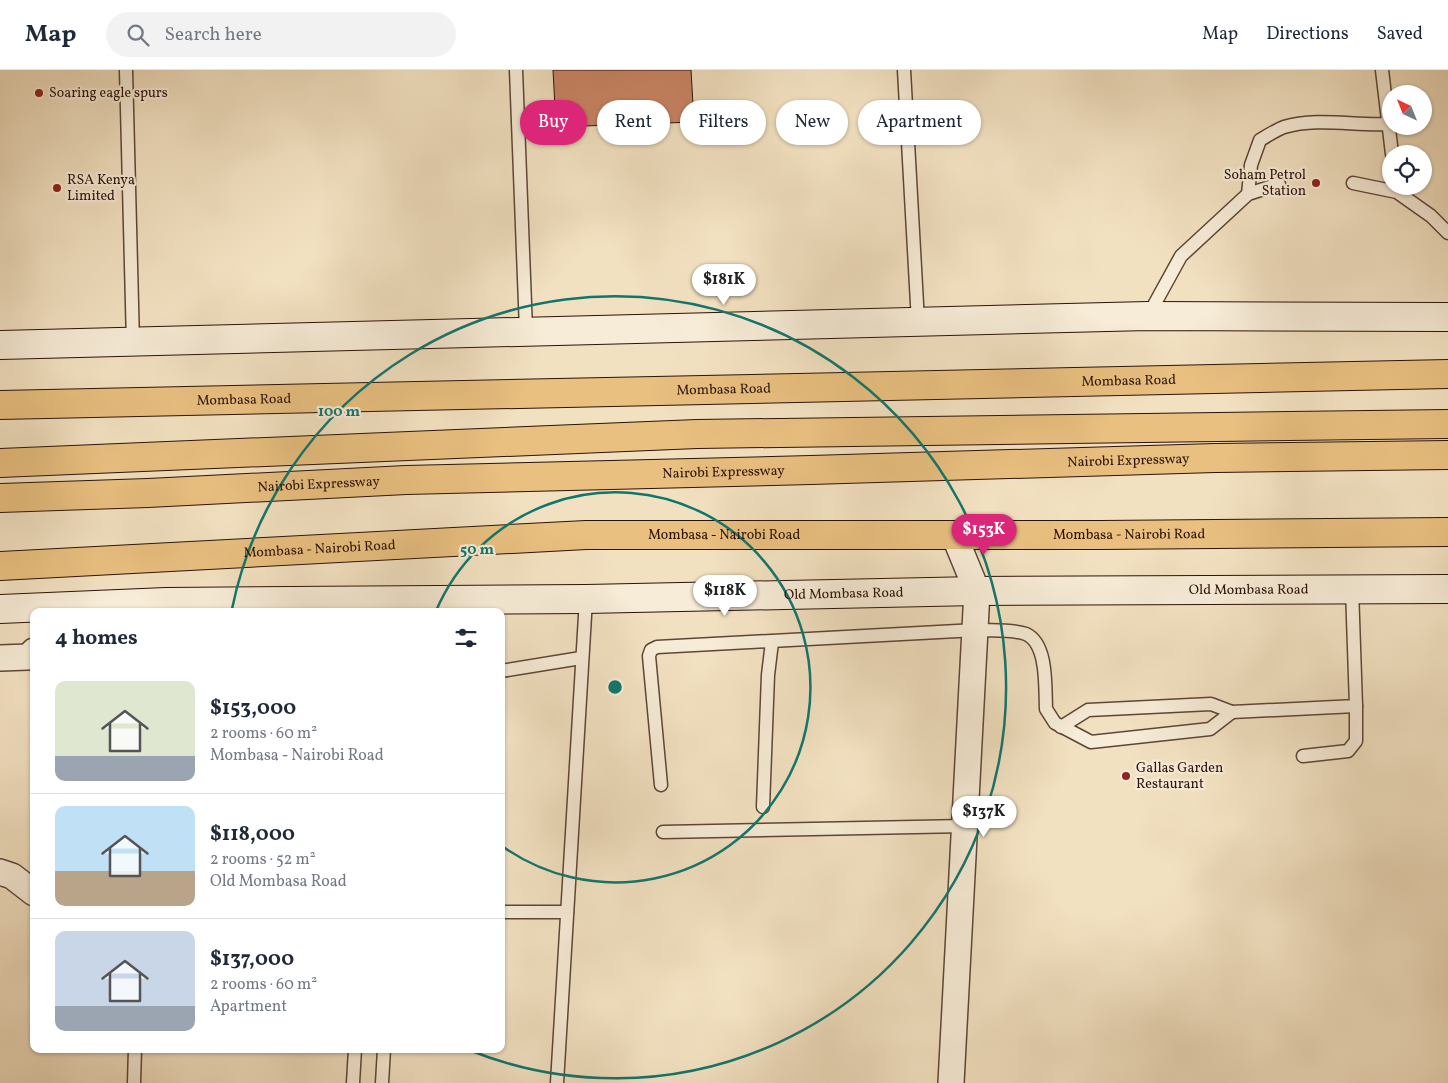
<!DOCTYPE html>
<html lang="en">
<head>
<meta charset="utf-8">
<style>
  body { margin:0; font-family:Vollkorn,serif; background:#f2f2f3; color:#1f2937; height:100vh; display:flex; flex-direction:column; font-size:19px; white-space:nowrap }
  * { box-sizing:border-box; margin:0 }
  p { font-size:16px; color:#747a83 }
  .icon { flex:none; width:28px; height:28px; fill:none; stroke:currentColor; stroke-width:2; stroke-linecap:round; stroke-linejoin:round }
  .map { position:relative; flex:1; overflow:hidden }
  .sheet { position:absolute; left:30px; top:538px; width:475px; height:445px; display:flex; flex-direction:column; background:#fff; border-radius:10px; box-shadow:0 1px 4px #0004 }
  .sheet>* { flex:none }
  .guide { position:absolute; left:520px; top:30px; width:475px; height:45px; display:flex; gap:10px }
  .needle { width:32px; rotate:317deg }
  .tools { position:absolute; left:1382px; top:15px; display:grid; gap:10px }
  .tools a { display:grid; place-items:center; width:50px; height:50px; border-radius:50%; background:#fff; box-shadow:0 1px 4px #0004; font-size:25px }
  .price { position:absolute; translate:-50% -42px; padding:0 11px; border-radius:18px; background:#fff; color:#222; font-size:16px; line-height:32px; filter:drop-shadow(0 1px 2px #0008) }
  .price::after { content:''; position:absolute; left:50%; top:30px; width:15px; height:11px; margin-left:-8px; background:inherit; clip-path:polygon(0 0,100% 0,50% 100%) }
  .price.active { background:#db2777; color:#fff }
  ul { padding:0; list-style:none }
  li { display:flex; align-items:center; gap:15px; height:125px; padding:0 25px }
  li+li { border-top:1px solid #e0e1e3 }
  li span { display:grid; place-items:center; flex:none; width:140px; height:100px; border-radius:10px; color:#555 }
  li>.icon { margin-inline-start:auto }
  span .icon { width:60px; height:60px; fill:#fffc; stroke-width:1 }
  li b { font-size:21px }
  h2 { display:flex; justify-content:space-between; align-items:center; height:60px; padding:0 25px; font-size:21px }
  .tag { padding:0 18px; border-radius:22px; background:#fff; box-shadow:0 1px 4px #0004; font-size:18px; line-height:45px }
  .tag.active { background:#db2777; color:#fff }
  header { display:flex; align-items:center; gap:30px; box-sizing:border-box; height:70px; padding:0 25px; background:#fff; border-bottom:1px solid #e0e1e3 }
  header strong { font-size:24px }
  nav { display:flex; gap:28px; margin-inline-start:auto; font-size:18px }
  .search { width:350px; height:45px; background:#f2f2f3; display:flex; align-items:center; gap:12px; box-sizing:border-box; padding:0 18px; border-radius:28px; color:#747a83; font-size:19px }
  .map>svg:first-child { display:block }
  .building { fill:#cb8565; stroke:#2b1209 }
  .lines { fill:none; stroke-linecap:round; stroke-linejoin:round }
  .lane-casing { stroke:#5d4637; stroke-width:15 }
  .street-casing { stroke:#5d4637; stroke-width:28 }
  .secondary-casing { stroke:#2b1209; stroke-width:30 }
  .highway-casing { stroke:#2b1209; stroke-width:30 }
  .lane { stroke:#f7ecd7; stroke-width:12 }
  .street { stroke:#f7ecd7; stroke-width:25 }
  .secondary { stroke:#f7ecd7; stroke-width:28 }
  .highway { stroke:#e9c080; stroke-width:28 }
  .ring { fill:none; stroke:#0f766e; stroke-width:2.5 }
  .poi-dot { fill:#8f2418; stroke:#f7ecd7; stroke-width:2 }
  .labels { text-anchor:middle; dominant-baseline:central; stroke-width:4.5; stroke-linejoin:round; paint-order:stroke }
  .poi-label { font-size:14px; fill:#2b1209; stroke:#f7ecd7; text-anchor:start }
  .street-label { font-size:14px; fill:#2b1209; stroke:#f7ecd7 }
  .centre { fill:#0f766e; stroke:#f7ecd7; stroke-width:2.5 }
  .ring-label { font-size:15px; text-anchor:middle; font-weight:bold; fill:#0f766e; stroke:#f7ecd7; stroke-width:4.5; stroke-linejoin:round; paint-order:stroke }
</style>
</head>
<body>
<header>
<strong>Map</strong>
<div class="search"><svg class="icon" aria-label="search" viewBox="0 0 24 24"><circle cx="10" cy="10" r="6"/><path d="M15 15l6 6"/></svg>Search here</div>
<nav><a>Map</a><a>Directions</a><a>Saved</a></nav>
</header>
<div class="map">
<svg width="1448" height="1013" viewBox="0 0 1448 1013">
  <rect width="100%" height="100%" fill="#f2e1c1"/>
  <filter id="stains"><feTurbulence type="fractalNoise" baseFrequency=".004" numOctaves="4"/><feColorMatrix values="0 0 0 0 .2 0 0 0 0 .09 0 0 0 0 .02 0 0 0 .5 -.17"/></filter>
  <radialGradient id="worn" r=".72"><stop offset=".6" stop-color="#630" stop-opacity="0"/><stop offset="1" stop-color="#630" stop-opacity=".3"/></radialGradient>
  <polygon class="building" points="553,0 691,0 694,52 556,57"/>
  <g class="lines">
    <g class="lane-casing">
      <g id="lane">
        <polyline points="126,0 133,273"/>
        <polyline points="516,0 526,260"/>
        <polyline points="904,0 918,252"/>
        <polyline points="1382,0 1392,84"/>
        <polyline points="1353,113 1397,122 1431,146 1448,163"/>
        <path d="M1248,124L1251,95L1260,70C1267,66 1276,60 1284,57C1318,47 1354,56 1389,54"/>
        <polyline points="1148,246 1181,186 1248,124 1279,114"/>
        <polyline points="501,601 581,588"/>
        <polyline points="1061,657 1088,640 1211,634 1232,642 1356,636 1352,519"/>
        <polyline points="1303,686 1348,681 1356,671 1356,636"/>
        <path d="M661,715L649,586L651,580L657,577L976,560C991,561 1012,559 1026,564C1048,574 1045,617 1046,639L1055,653L1091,672L1210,659L1232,642"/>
        <polyline points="763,737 768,605 772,572"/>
        <polyline points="663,762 965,756"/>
        <polyline points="501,842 567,842"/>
        <polyline points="134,1013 135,979"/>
        <polyline points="353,1013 355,979"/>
        <polyline points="382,1013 384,979"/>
        <polyline points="557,1013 586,529"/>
      </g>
    </g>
    <g class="street-casing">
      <g id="street">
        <polyline points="0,588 28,587 34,581"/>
        <polyline points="0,802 12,806 34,823"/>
        <polyline points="951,1013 977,521 954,465"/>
      </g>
    </g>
    <g class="secondary-casing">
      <g id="secondary">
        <polyline points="0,275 1148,246 1448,247"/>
        <path id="s1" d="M0,539L166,532L586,529L977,521L1448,519"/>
      </g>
    </g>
    <g class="highway-casing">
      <g id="highway">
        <path id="s2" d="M0,335L1448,304"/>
        <polyline points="0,393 697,364 1448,354"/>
        <path id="s3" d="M0,428L148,423L406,410L811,400L1215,388L1448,385"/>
        <path id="s4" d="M0,496L586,465H1101L1448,462"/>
      </g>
    </g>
    <use href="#lane" class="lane"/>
    <use href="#street" class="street"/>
    <use href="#secondary" class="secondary"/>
    <use href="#highway" class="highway"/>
  </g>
  <g class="ring">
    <path d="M436 541A195 195 0 1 1 502 776"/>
    <path d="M232 539A391 391 0 1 1 469 980"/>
  </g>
  <g class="poi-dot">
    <circle cx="39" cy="23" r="5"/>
    <circle cx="1316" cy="113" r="5"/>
    <circle cx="57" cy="118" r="5"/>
    <circle cx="1126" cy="706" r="5"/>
  </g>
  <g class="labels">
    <g class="poi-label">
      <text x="49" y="23">Soaring eagle spurs</text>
      <text x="1306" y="105" text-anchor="end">Soham Petrol<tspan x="1306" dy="16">Station</tspan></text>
      <text x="67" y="110">RSA Kenya<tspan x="67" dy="16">Limited</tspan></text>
      <text x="1136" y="698">Gallas Garden<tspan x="1136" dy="16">Restaurant</tspan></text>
    </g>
    <g class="street-label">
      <text stroke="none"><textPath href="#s2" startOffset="1129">Mombasa Road</textPath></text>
      <text stroke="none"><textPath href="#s2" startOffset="724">Mombasa Road</textPath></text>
      <text stroke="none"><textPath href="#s2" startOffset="244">Mombasa Road</textPath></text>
      <text stroke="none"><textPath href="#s3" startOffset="1129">Nairobi Expressway</textPath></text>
      <text stroke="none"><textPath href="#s3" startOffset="724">Nairobi Expressway</textPath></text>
      <text stroke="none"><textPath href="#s3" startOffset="319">Nairobi Expressway</textPath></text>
      <text stroke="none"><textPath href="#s4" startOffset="725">Mombasa - Nairobi Road</textPath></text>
      <text stroke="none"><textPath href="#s4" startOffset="1130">Mombasa - Nairobi Road</textPath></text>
      <text stroke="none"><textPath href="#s4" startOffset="320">Mombasa - Nairobi Road</textPath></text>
      <text stroke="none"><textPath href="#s1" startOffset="1249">Old Mombasa Road</textPath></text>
      <text stroke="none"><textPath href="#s1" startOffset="844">Old Mombasa Road</textPath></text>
    </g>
  </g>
  <circle cx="615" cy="617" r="8" class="centre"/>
  <g class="ring-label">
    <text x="339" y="346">100 m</text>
    <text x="477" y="484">50 m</text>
  </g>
  <rect width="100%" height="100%" filter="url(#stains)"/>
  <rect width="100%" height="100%" fill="url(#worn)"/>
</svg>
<div class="tools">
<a><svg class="needle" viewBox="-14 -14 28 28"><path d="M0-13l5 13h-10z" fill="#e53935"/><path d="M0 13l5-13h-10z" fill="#747a83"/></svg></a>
<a><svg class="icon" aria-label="locate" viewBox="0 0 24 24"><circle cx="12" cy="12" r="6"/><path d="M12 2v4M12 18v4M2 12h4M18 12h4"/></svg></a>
</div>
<b class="price" style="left:724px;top:236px">$181K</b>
<b class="price active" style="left:984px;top:486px">$153K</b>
<b class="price" style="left:725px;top:547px">$118K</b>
<b class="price" style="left:984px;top:768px">$137K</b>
<div class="guide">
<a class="tag active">Buy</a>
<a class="tag">Rent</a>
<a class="tag">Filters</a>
<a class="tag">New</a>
<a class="tag">Apartment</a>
</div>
<section class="sheet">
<h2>4 homes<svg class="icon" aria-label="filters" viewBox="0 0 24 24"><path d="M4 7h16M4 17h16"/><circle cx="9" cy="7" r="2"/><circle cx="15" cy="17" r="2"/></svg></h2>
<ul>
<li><span style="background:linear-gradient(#dfe7d0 75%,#9aa5b1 0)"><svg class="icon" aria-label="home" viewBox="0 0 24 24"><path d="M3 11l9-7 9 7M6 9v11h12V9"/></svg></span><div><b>$153,000</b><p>2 rooms · 60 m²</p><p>Mombasa - Nairobi Road</p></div></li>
<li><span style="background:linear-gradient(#bfe0f5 65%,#b9a48a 0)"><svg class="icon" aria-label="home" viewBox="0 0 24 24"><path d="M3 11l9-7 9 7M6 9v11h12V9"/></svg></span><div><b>$118,000</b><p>2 rooms · 52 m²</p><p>Old Mombasa Road</p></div></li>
<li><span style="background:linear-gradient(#c9d6e8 75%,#9aa5b1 0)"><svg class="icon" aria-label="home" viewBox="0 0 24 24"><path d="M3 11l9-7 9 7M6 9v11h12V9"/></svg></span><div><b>$137,000</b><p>2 rooms · 60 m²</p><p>Apartment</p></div></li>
</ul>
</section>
</div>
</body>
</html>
